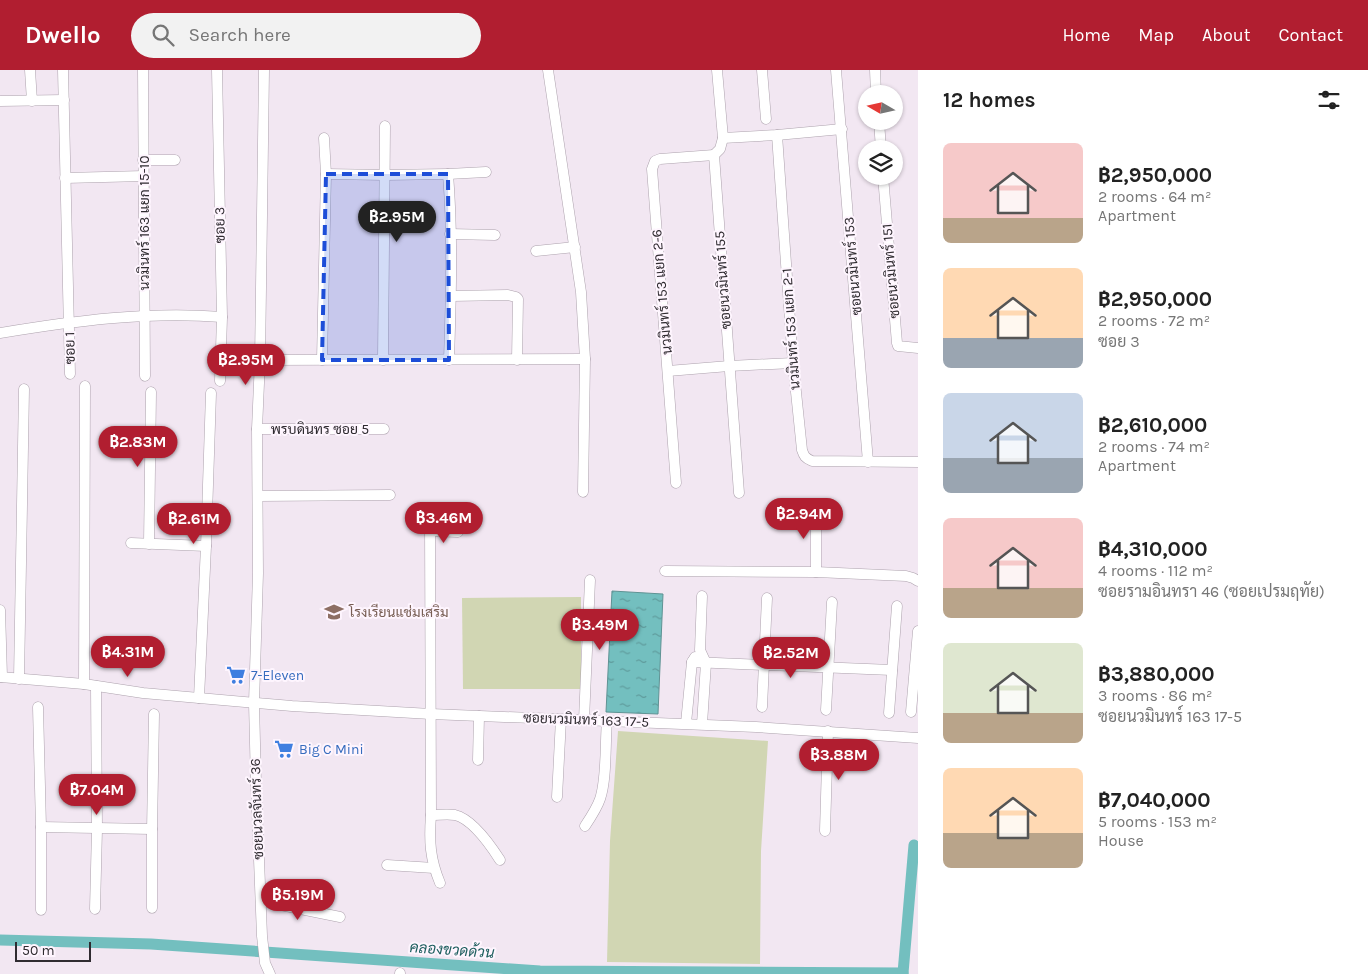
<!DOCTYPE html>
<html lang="en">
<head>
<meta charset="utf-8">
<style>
  body { margin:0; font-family:Karla,Sarabun,sans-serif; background:#f2f2f2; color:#222; height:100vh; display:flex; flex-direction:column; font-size:19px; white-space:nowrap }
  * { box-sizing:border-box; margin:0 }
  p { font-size:16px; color:#767676 }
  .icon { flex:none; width:28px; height:28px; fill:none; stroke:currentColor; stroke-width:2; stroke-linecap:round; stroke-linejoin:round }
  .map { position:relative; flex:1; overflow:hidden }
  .panel { display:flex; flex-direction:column; background:#fff; width:450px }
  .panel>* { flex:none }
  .needle { width:32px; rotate:279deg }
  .fabs { position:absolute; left:858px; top:15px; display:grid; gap:10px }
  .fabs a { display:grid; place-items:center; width:45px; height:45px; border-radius:50%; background:#fff; box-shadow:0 1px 4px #0004; font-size:25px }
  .scale { position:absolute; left:15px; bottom:12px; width:76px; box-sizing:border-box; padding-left:5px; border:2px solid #2f2b30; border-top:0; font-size:14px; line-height:18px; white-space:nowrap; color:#2f2b30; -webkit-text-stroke:4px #fef5fe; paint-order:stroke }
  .price { position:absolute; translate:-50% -42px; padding:0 11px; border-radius:18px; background:#b11e30; color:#fff; font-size:16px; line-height:32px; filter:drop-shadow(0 1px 2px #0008) }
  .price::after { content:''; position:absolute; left:50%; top:30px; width:15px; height:11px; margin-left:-8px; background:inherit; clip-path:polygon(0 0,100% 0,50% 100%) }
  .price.selected { background:#222; color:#fff }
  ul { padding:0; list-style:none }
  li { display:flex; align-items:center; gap:15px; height:125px; padding:0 25px }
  li span { display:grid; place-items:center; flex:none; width:140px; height:100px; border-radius:8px; color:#555 }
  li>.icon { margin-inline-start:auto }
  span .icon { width:60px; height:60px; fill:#fffc; stroke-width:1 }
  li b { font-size:21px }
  h2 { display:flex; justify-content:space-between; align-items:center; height:60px; padding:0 25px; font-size:21px }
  header { display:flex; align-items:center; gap:30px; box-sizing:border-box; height:70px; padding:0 25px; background:#b11e30; color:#fff }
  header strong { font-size:24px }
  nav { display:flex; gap:28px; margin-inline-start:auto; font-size:18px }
  .search { width:350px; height:45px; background:#f2f2f2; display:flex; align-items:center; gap:12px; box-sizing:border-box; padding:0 18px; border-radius:28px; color:#767676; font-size:19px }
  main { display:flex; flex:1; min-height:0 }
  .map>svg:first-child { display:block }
  .grass { fill:#d1d6b3 }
  .water { fill:url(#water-ripples); stroke:#5f9394 }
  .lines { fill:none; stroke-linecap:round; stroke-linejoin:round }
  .canal { stroke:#73bfbf; stroke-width:11 }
  .street-casing { stroke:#ada2ad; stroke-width:11 }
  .street { stroke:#fff; stroke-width:10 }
  .marked { fill:#1d4ed8; fill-opacity:0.2; stroke:#1d4ed8; stroke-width:4; stroke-dasharray:10 6; stroke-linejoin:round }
  .labels { text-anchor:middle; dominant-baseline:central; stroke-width:4; stroke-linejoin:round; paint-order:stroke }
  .street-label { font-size:14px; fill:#2f2b30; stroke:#fef5fe }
  .education-label { font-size:14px; fill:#785e54; stroke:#fef5fe; text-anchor:start }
  .shop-label { font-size:14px; fill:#366cbe; stroke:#fef5fe; text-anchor:start }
  .water-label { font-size:15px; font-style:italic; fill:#1c5d5d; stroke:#fef5fe }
</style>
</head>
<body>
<header>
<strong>Dwello</strong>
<div class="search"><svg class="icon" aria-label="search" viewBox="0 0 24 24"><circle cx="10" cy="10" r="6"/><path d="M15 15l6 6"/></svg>Search here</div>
<nav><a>Home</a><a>Map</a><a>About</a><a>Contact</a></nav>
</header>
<main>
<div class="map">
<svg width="918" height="904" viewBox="0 0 918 904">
  <defs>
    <pattern id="water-ripples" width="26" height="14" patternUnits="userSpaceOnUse" patternTransform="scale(1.25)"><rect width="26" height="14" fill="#73bfbf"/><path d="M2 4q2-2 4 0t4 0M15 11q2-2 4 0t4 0" fill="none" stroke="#5f9b9c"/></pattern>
  </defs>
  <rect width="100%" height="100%" fill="#f2e7f2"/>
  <g class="grass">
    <polygon points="581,527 581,619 463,619 462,528"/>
    <polygon points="618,661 768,671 761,781 760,894 607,892 610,771"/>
  </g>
  <polygon class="water" points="612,521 663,524 658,644 606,642"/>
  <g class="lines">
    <g class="canal">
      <polyline points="0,870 151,874 540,901 903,903 903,904"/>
      <polyline points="903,903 914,775"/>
    </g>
    <g class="street-casing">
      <g id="street">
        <polyline points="30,0 32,31"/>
        <polyline points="63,0 70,304"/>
        <polyline points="143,0 145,306"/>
        <polyline points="217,0 222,247 220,311"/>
        <polyline points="264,0 260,290 257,359 258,503 254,633 256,713 262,866 265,893 270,904"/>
        <polyline points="548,0 581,222 585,289 583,422"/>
        <polyline points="717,0 723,68 720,79 714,85 739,423"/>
        <polyline points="762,0 766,49"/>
        <polyline points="836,0 868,392"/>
        <polyline points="875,0 876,24"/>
        <polyline points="0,31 64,30"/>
        <polyline points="879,51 881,79"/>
        <path d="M777,65L793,293L802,380C804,386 805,388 812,391L918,392"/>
        <polyline points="723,68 777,65 842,59"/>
        <polyline points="143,90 175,90"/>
        <polyline points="326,104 385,105 448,104"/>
        <polyline points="883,106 897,273 898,276 918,278"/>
        <polyline points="65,108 144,106"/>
        <polyline points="450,164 495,165"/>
        <polyline points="536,181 575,177"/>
        <polyline points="451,226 508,225 516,227 518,229 517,290"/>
        <path d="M0,263C73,251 148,241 222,247"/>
        <polyline points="260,290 585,289"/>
        <polyline points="322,290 326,104 324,68"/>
        <polyline points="383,290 385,56"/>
        <path d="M449,290C451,228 453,165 448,104L486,102"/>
        <polyline points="668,301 729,296 793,293"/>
        <polyline points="257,359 384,359"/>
        <polyline points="676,413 652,99 655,91 660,89 714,85"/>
        <polyline points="258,426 390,425"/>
        <path d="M430,450L431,745C429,771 430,789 440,813"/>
        <polyline points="430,461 458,462"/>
        <polyline points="131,473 206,476"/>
        <polyline points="149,474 151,322"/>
        <polyline points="665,501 816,502 906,506 913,508 918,511"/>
        <polyline points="816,502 816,438"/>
        <polyline points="702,526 700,580 706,593 702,654"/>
        <polyline points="0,540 2,607"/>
        <polyline points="692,592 892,600"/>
        <polyline points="0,607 84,614 143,623 199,628 292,636 431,644 756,657 918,668"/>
        <polyline points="19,609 24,319"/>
        <polyline points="84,614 85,316"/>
        <polyline points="199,628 206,476 211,323"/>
        <polyline points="38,637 41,757 41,840"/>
        <polyline points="762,637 767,528"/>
        <polyline points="826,640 832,532"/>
        <polyline points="911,642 918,561"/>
        <polyline points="889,643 897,536"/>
        <polyline points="584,650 590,510"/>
        <polyline points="686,653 692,592 695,587"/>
        <polyline points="478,690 479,646"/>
        <polyline points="557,727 561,649"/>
        <path d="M431,745C439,745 448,744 455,745C472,749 491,776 500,790"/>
        <path d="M585,756C591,747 597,738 600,729C607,709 605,673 607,651"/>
        <polyline points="41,757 152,759"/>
        <polyline points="825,761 828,661"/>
        <polyline points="387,795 434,798"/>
        <polyline points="261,831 340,847"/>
        <polyline points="152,838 152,762 154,644"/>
        <polyline points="95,839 97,759 96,616"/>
        <polyline points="400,903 400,904"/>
      </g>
    </g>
    <use href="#street" class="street"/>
  </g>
  <path class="marked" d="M326,104H448L449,290H322Z"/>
  <defs>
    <g id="school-bare" transform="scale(1.5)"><path d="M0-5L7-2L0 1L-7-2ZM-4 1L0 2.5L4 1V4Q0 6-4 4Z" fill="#8d6e63" stroke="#fef5fe" stroke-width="2.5" paint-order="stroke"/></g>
    <g id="supermarket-bare" transform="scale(1.5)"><path d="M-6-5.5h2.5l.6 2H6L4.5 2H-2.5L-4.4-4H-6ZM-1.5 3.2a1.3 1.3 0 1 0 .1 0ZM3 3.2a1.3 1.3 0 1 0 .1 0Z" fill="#3f7fe0" stroke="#fef5fe" stroke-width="2.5" paint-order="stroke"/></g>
  </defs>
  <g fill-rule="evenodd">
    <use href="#school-bare" x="334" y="542"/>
    <use href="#supermarket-bare" x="236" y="605"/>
    <use href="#supermarket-bare" x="284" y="679"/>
  </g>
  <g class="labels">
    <g class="street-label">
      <text transform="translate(144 153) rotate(-90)">นวมินทร์ 163 แยก 15-10</text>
      <text transform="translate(220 155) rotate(-91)">ซอย 3</text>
      <text transform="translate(853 196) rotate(-95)">ซอยนวมินทร์ 153</text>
      <text transform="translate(891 201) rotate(-95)">ซอยนวมินทร์ 151</text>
      <text transform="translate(723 210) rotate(-94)">ซอยนวมินทร์ 155</text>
      <text transform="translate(662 222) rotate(-95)">นวมินทร์ 153 แยก 2-6</text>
      <text transform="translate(791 259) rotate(-94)">นวมินทร์ 153 แยก 2-1</text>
      <text transform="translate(70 278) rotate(-91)">ซอย 1</text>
      <text x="320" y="359">พรบดินทร ซอย 5</text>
      <text transform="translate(586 650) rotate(2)">ซอยนวมินทร์ 163 17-5</text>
      <text transform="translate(257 739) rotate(-92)">ซอยนวลจันทร์ 36</text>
    </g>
    <g class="education-label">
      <text x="349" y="542">โรงเรียนแช่มเสริม</text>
    </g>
    <g class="shop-label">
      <text x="251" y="605">7-Eleven</text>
      <text x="299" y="679">Big C Mini</text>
    </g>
    <g class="water-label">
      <text transform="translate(452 880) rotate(4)">คลองขวดด้วน</text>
    </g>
  </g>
</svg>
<div class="fabs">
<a><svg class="needle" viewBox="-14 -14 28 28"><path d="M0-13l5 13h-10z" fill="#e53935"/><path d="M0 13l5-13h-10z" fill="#767676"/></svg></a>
<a><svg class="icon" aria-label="layers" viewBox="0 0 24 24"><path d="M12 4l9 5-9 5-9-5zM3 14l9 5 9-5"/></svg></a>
</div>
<div class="scale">50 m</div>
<b class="price selected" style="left:397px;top:173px">฿2.95M</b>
<b class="price" style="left:246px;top:316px">฿2.95M</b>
<b class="price" style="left:138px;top:398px">฿2.83M</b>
<b class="price" style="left:804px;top:470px">฿2.94M</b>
<b class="price" style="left:444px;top:474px">฿3.46M</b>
<b class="price" style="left:194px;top:475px">฿2.61M</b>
<b class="price" style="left:600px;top:581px">฿3.49M</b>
<b class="price" style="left:128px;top:608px">฿4.31M</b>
<b class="price" style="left:791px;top:609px">฿2.52M</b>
<b class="price" style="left:839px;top:711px">฿3.88M</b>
<b class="price" style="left:97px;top:746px">฿7.04M</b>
<b class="price" style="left:298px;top:851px">฿5.19M</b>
</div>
<section class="panel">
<h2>12 homes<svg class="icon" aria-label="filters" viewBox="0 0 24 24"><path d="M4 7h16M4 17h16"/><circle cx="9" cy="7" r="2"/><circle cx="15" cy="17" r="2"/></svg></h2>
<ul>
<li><span style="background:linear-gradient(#f6c9c9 75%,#b9a48a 0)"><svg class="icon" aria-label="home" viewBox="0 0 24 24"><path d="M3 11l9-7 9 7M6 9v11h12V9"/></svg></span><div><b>฿2,950,000</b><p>2 rooms · 64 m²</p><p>Apartment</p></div></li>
<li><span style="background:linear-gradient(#ffd9b3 70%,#9aa5b1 0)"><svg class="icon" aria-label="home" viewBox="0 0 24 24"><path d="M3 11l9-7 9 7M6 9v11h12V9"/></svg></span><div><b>฿2,950,000</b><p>2 rooms · 72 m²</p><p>ซอย 3</p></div></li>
<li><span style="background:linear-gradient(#c9d6e8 65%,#9aa5b1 0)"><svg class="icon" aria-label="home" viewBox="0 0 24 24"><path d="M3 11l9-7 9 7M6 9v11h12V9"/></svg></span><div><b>฿2,610,000</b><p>2 rooms · 74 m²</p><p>Apartment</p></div></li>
<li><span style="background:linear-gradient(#f6c9c9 70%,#b9a48a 0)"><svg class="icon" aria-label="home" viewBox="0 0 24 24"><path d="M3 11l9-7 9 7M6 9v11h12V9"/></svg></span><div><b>฿4,310,000</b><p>4 rooms · 112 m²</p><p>ซอยรามอินทรา 46 (ซอยเปรมฤทัย)</p></div></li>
<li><span style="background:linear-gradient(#dfe7d0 70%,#b9a48a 0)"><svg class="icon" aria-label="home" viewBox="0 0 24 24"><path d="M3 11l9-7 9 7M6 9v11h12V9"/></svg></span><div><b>฿3,880,000</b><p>3 rooms · 86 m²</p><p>ซอยนวมินทร์ 163 17-5</p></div></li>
<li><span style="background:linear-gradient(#ffd9b3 65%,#b9a48a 0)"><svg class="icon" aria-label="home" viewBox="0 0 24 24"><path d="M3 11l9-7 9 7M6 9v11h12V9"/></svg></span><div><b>฿7,040,000</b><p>5 rooms · 153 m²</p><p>House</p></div></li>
</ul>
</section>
</main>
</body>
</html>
